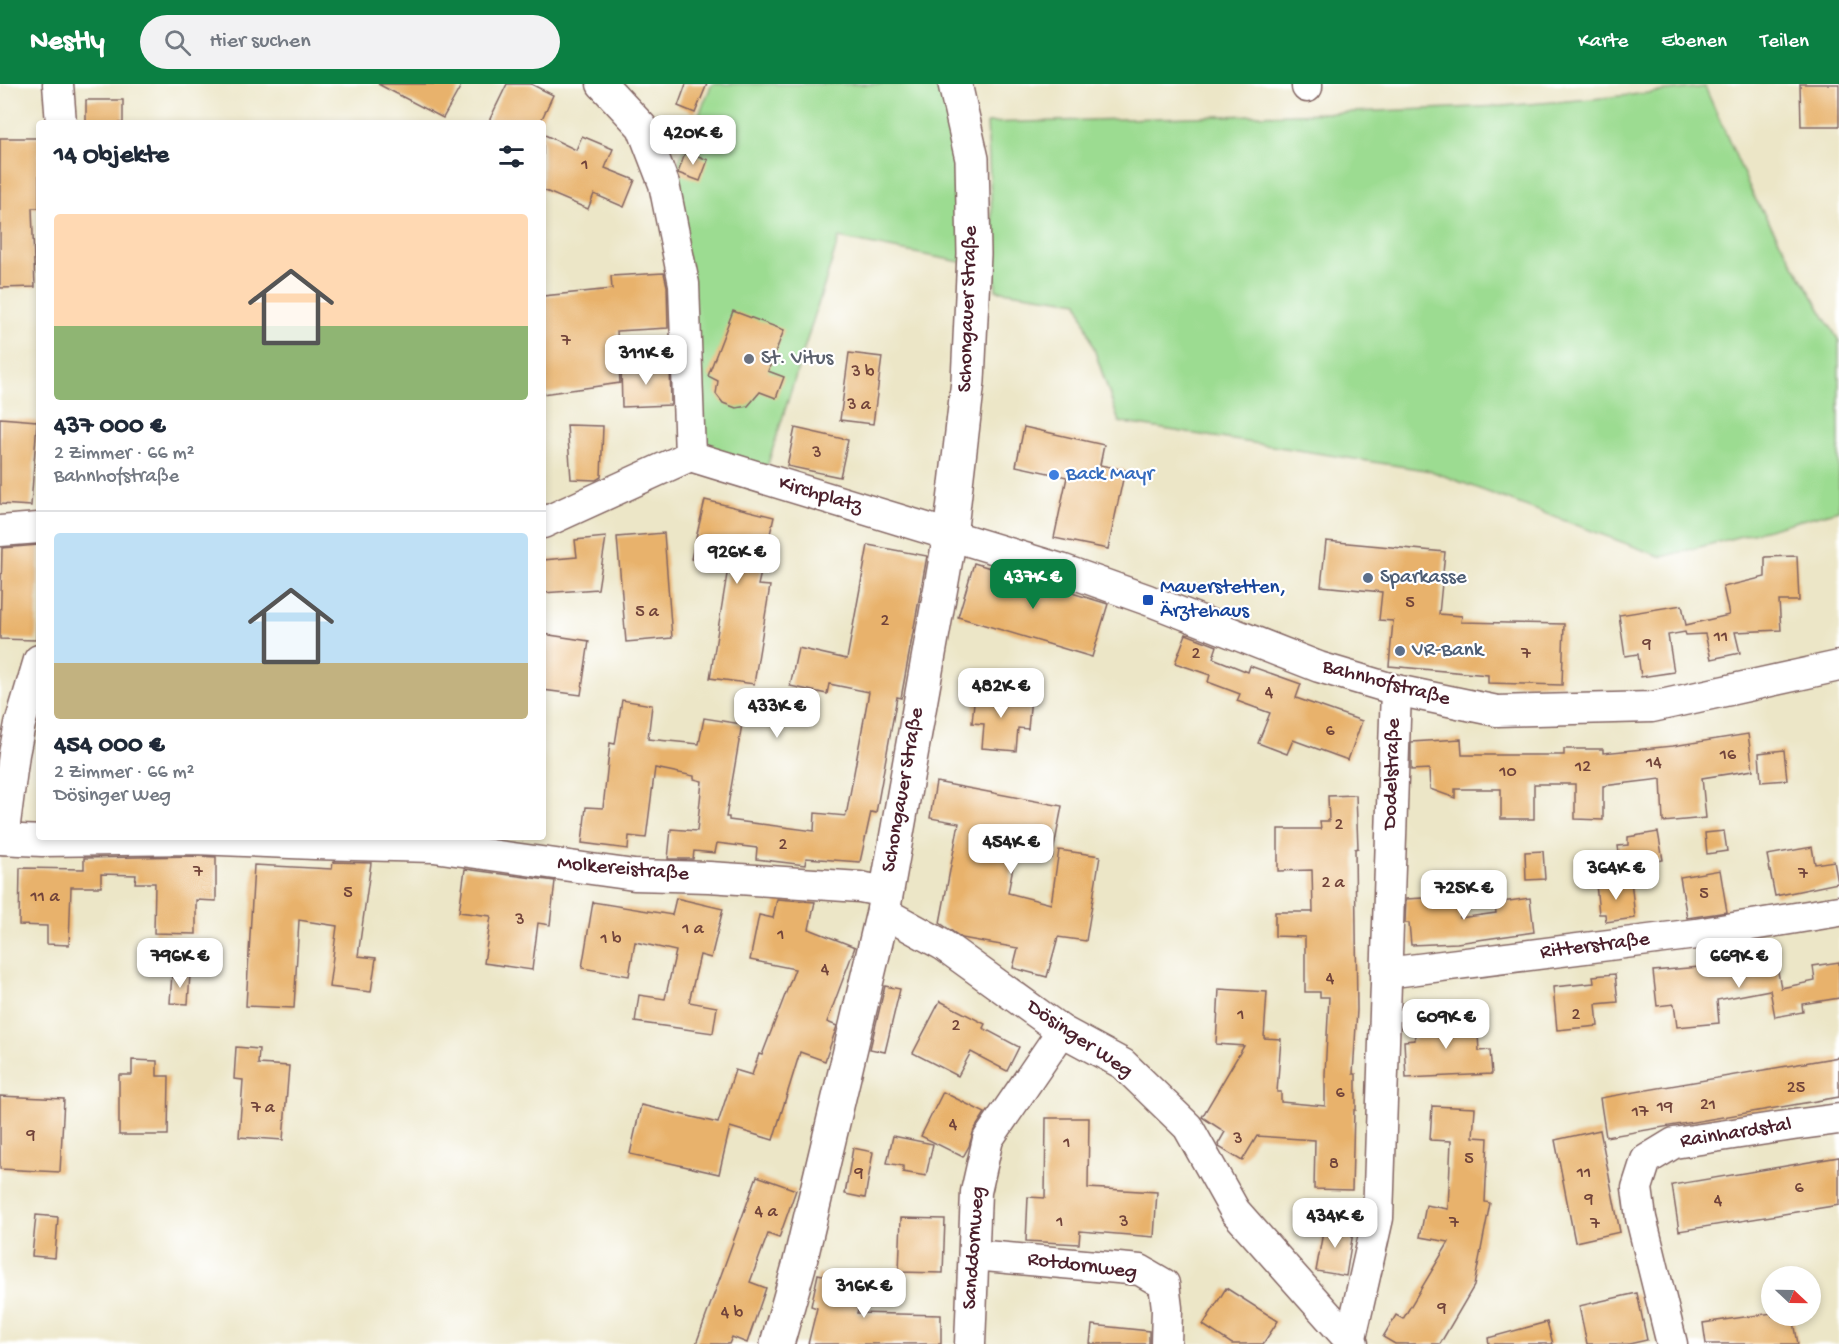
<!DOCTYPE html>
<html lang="de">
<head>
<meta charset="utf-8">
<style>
  body { margin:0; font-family:"Gochi Hand",sans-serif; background:#f2f2f3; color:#1f2937; height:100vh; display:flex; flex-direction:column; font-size:22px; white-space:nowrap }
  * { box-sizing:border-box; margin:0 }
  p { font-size:20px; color:#747a83 }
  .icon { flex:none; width:33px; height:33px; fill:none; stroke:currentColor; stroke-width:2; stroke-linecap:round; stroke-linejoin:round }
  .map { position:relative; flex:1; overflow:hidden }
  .side { position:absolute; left:36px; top:36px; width:510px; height:720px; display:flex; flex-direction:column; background:#fff; border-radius:6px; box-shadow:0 3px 9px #0003 }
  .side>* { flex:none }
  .needle { width:39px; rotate:112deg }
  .fabs { position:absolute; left:1761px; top:1182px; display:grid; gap:12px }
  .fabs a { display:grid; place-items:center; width:60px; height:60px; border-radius:50%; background:#fff; box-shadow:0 3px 9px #0003; font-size:30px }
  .price { position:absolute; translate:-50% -51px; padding:0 14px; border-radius:12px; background:#fff; color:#222; font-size:20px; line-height:39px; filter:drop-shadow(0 2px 3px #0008) }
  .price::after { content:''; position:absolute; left:50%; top:36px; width:18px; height:14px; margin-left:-9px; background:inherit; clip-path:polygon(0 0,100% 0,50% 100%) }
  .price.on { background:#0b8043; color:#fff }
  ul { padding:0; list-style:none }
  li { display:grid; align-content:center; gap:12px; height:318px; padding:0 18px }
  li+li { border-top:2px solid #e0e1e3 }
  li span { display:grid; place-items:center; height:186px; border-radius:6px; color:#555 }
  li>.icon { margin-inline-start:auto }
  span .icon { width:108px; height:108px; fill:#fffc; stroke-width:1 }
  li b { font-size:26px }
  h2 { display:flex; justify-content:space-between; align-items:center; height:72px; padding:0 18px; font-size:26px }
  header { display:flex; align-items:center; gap:36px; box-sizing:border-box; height:84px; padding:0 30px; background:#0b8043; color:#fff }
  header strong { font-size:28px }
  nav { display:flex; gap:33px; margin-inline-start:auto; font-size:21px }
  .search { width:420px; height:54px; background:#f2f2f3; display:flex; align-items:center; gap:15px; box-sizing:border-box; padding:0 21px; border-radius:33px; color:#747a83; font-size:22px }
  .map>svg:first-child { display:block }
  .green { fill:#9cdc91; stroke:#737e5e; stroke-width:1.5 }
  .building { fill:#e8b26c }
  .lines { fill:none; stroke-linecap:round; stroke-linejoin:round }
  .minor-casing { stroke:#836562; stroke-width:33 }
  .major-casing { stroke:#836562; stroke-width:36 }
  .minor { stroke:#fff; stroke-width:30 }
  .major { stroke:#fff; stroke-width:33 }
  .worship-dot { fill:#6b7280; stroke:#fff; stroke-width:2 }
  .shop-dot { fill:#3f7fe0; stroke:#fff; stroke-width:2 }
  .service-dot { fill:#5c6f8a; stroke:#fff; stroke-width:2 }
  .transit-dot { fill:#1a4fb4; stroke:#fff; stroke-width:2 }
  .labels { text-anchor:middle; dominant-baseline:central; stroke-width:4.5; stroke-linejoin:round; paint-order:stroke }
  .number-label { font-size:18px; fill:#72443b }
  .street-label { font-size:21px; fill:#4a1f2b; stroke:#fff }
  .worship-label { font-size:21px; fill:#5b616d; stroke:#fff; text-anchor:start }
  .shop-label { font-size:21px; fill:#366cbe; stroke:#fff; text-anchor:start }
  .service-label { font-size:21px; fill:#4e5e75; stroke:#fff; text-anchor:start }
  .transit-label { font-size:21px; fill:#164399; stroke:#fff; text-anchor:start }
</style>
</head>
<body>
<header>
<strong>Nestly</strong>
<div class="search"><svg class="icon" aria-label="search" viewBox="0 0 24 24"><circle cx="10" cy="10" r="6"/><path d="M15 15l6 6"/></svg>Hier suchen</div>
<nav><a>Karte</a><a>Ebenen</a><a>Teilen</a></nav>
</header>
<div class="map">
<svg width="1839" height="1260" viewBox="0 0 1839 1260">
  <rect width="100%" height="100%" fill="#fff"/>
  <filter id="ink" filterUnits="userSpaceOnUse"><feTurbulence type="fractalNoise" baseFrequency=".0167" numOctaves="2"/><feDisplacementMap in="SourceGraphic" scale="12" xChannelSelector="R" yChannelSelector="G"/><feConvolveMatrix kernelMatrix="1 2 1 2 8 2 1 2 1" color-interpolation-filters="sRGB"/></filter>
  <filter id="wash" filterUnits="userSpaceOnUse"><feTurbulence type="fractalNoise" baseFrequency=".008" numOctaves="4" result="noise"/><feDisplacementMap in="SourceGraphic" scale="24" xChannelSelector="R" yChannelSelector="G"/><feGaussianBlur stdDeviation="1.35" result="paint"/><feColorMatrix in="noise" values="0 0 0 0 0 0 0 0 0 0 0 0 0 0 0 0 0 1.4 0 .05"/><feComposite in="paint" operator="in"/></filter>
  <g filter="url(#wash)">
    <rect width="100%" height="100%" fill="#ece6c7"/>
    <g class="green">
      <polygon points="712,0 944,0 961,75 966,179 839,154 767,383 695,361 672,93"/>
      <polygon points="1705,3 1754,113 1839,257 1839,426 1662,473 1431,387 1119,338 1078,218 996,206 987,39 1327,29 1503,22 1592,15"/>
    </g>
    <g id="blocks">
      <g class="building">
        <polygon points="378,0 462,0 443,34"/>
        <polygon points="507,0 531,0 553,11 540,39 488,39"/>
        <polygon points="686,0 707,0 695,29 678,22"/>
        <polygon points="1800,0 1839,0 1839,42 1801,42"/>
        <rect x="86" y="16" width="37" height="23"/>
        <polygon points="543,50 576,66 582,52 613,65 605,84 635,96 624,123 594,110 588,125 543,106"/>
        <polygon points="0,54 39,54 39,124 32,124 35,203 0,204"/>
        <polygon points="686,67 708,76 700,97 678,89"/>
        <polygon points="664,189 667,202 668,244 617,247 620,299 543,310 543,212 612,205 611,192"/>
        <polygon points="733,227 784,246 768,287 784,293 776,314 760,308 748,322 736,324 723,319 716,310 718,297 708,292"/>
        <polygon points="849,269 882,273 873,340 840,336"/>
        <polygon points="670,282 671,321 622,323 621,283"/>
        <polygon points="0,334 37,337 31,422 0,420"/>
        <polygon points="567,341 603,342 601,393 596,396 571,395"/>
        <polygon points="1024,343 1104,361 1100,381 1125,386 1108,465 1054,454 1067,393 1016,382"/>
        <polygon points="795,344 848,356 840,393 787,382"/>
        <polygon points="705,416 774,433 758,501 770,502 754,600 710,594 728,484 691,475"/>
        <polygon points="664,449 672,554 626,558 617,453"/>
        <polygon points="606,453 598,505 543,509 543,476 577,473 575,456"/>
        <polygon points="1326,457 1445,468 1439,530 1462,532 1461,538 1564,540 1562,601 1488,599 1488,591 1389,582 1393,537 1379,536 1382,508 1321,502"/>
        <polygon points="39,461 36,556 0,555 2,464"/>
        <polygon points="868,461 927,472 901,614 897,613 876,729 871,728 860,778 806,774 805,781 756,775 757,764 717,759 715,769 694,767 693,775 668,775 671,745 697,747 702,697 694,695 694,692 655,684 646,754 629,752 628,765 582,759 586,723 603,724 610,659 615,660 622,616 652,621 648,655 699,660 704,634 742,640 726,733 729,733 729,736 814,747 815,729 846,732 869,608 829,600 827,610 790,602 798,564 847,575"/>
        <polygon points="1797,472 1799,517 1779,517 1781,546 1735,548 1740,569 1711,575 1705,550 1686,551 1685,548 1668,551 1674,588 1641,593 1638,570 1625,572 1619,531 1682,521 1686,541 1729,531 1723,503 1765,493 1765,473"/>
        <polygon points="974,479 1108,520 1092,573 958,533"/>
        <polygon points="543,550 589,557 581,611 543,606"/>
        <polygon points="1186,550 1217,562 1213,574 1248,588 1250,582 1301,600 1296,614 1362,637 1348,676 1293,656 1287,670 1258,659 1270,629 1237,617 1240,610 1208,598 1210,591 1175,579"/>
        <polygon points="975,608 1031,613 1028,645 1018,644 1016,667 982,664 984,640 972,639"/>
        <polygon points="1748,650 1753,686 1702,694 1706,734 1663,738 1661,695 1603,702 1603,736 1575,735 1575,700 1534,700 1534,735 1501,735 1501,705 1455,705 1455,714 1430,705 1429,685 1411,686 1411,658 1461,655 1462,671 1564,671 1564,665 1603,665 1603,669 1673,662"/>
        <polygon points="1784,666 1787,696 1761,698 1759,669"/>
        <polygon points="936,698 1062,722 1052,774 1016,767 1008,809 1051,820 1059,766 1100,772 1086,857 1058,853 1047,893 1013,884 1018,864 962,854 940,839 959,739 930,734"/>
        <polygon points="1356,711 1358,764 1355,765 1357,926 1353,990 1356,990 1356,1026 1354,1026 1352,1106 1314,1105 1315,1056 1257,1052 1242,1077 1219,1063 1218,1060 1225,1048 1202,1033 1244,962 1216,960 1219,905 1267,908 1264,954 1281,955 1277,1008 1281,1008 1281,1018 1325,1022 1325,990 1329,913 1320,913 1320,908 1305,908 1305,853 1275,852 1275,828 1313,828 1312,786 1278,787 1278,745 1321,745 1320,737 1329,737 1328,712"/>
        <polygon points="1724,747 1727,767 1707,770 1705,749"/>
        <polygon points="1658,748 1663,776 1621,783 1618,762 1628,761 1628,753"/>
        <polygon points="1812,763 1815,780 1834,777 1838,799 1775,812 1767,771"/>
        <polygon points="1543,767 1545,795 1526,796 1525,768"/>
        <polygon points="195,772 216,773 216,817 196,816 196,850 154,849 155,799 135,799 136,791 101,790 101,803 71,803 69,861 47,860 47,842 19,841 20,784 84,785 84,774"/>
        <polygon points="333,778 371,779 358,872 376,874 371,908 329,903 337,842 299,836 294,924 246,922 254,781 332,785"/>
        <polygon points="465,785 555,797 550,841 538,839 532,886 484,879 491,832 459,828"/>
        <polygon points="1720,786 1727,828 1687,834 1680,793"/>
        <polygon points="1631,796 1635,834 1606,838 1605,830 1599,830 1596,800"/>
        <polygon points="1459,812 1460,834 1496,829 1495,819 1530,814 1534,848 1457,859 1411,861 1409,839 1405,839 1406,815"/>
        <polygon points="676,814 723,825 711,874 700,871 689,918 717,923 713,949 635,938 639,911 665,915 676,867 635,858 629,892 582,884 593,818 672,831"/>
        <polygon points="777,815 815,818 809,845 855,863 827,938 837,942 825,977 800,968 773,1056 730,1043 719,1090 630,1070 641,1021 718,1039 735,986 752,991 759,970 762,971 795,885 750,876 759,831 773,834"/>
        <polygon points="1775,872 1781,904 1815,897 1813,882 1839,878 1839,914 1802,920 1803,928 1775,933 1770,906 1717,916 1719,939 1677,943 1674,920 1657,922 1653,887 1700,883 1701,886"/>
        <polygon points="172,889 190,890 188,920 170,919"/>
        <polygon points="1615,890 1618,918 1596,920 1598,942 1557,946 1553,903 1594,899 1593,892"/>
        <polygon points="885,902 900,905 885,968 870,965"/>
        <polygon points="940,917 985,940 983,944 1019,963 1007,987 971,968 958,992 913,969"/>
        <polygon points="1477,935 1479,967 1490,966 1492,990 1406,994 1404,957 1415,956 1414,939"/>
        <polygon points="236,963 259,965 258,980 289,982 283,1056 239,1053 243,996 234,995"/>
        <polygon points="1839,973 1839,1013 1606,1053 1600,1014"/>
        <polygon points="132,976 157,977 157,992 169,992 168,1051 119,1051 119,991 132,991"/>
        <polygon points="943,1008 985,1029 974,1046 969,1062 963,1073 921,1052"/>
        <polygon points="0,1012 64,1015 60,1088 0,1085"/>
        <polygon points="1432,1022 1475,1024 1473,1053 1488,1054 1485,1118 1490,1119 1474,1202 1440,1260 1395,1260 1383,1253 1396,1231 1403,1235 1449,1158 1420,1153 1426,1121 1448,1125 1451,1057 1430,1056"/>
        <polygon points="1046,1034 1089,1034 1088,1104 1157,1108 1154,1153 1080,1147 1079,1160 1026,1157 1028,1113 1045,1114"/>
        <polygon points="1600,1046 1620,1148 1575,1158 1555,1056"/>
        <polygon points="893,1052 933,1060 926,1092 903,1088 903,1082 887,1079"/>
        <polygon points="853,1064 873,1068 865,1114 845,1110"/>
        <polygon points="1839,1073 1839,1121 1679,1147 1672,1101"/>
        <polygon points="757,1092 796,1106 779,1154 768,1150 750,1198 766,1204 747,1259 732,1253 729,1260 696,1260"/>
        <polygon points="36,1131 58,1133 55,1174 32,1172"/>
        <polygon points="901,1134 945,1135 943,1189 899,1188"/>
        <polygon points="1325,1137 1354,1142 1346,1192 1316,1187"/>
        <polygon points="818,1190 864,1200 857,1229 941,1231 941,1260 808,1260 817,1224 811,1222"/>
        <polygon points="1226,1204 1278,1237 1263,1260 1232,1260 1203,1241"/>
        <polygon points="1637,1209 1647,1256 1629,1260 1587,1260 1579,1222"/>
        <polygon points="1772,1229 1772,1232 1793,1232 1798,1260 1706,1260 1703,1239"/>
        <polygon points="1547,1238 1553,1260 1489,1260 1488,1254"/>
        <polygon points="1092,1241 1149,1247 1149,1260 1090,1260"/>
      </g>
    </g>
  </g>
  <g filter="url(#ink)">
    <use href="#blocks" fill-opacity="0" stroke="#836562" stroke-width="1.5"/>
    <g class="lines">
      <g class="minor-casing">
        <g id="minor">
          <polyline points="58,0 61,39"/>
          <polyline points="602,0 642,43 664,100 684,200 690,372"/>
          <polyline points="1307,0 1307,3"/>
          <polyline points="690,372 1061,485 1148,516 1319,583 1396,606 1497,627 1652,623 1839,582"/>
          <polyline points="543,439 690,372"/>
          <polyline points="0,447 39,444"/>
          <polyline points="0,755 42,757 195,755 315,760 434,763 634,791 709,793 860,803 886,808"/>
          <polyline points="3,755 14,670 20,640 39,576"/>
          <polyline points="883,828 943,861 1062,947 1123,980 1188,1043 1235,1127 1353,1260"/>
          <polyline points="1386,889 1696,850 1839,827"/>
          <polyline points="974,1171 1140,1186 1164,1200 1167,1224 1166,1260"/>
          <polyline points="1350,1258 1378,1134 1396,606"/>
          <polyline points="970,1260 976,1108 988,1055 1062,947"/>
          <polyline points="1672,1260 1641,1134 1637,1104 1646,1076 1674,1059 1793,1041 1839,1035"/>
        </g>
      </g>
      <g class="major-casing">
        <polyline id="major" points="777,1260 799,1182 883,828 950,452 968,297 974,170 972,75 955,0"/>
      </g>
      <use href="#minor" class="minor"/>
      <use href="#major" class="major"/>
    </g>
  </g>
  <circle class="worship-dot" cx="749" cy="275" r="6"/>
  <circle class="shop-dot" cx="1054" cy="391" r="6"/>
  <g class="service-dot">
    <circle cx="1368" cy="494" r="6"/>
    <circle cx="1400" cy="567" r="6"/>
  </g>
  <rect class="transit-dot" x="1142" y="510" width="12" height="12" rx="3"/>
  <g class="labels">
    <g class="number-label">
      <text x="585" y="81">1</text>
      <text x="566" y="257">7</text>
      <text x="863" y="288">3 b</text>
      <text x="859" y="321">3 a</text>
      <text x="817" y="369">3</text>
      <text x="1410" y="519">5</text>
      <text x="647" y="528">5 a</text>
      <text x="885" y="537">2</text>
      <text x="1721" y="553">11</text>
      <text x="1647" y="560">9</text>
      <text x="1196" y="570">2</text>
      <text x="1526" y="570">7</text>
      <text x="1269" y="609">4</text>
      <text x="1330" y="647">6</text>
      <text x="1728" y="671">16</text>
      <text x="1654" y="679">14</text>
      <text x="1583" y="683">12</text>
      <text x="1508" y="688">10</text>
      <text x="1339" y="741">2</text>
      <text x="783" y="761">2</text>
      <text x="198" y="788">7</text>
      <text x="1803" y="790">7</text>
      <text x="1333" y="799">2 a</text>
      <text x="348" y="809">5</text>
      <text x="1704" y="810">5</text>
      <text x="45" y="813">11 a</text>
      <text x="520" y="836">3</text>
      <text x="693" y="845">1 a</text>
      <text x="781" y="851">1</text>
      <text x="611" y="855">1 b</text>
      <text x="825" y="886">4</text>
      <text x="1330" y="895">4</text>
      <text x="1241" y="931">1</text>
      <text x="1576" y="931">2</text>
      <text x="956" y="942">2</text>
      <text x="1796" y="1004">25</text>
      <text x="1340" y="1009">6</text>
      <text x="1708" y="1021">21</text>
      <text x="1665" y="1023">19</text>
      <text x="263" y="1024">7 a</text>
      <text x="1640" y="1028">17</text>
      <text x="953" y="1041">4</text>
      <text x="31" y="1051">9</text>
      <text x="1238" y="1055">3</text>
      <text x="1067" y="1059">1</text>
      <text x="1469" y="1075">5</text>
      <text x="1334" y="1080">8</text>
      <text x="859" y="1089">9</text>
      <text x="1584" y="1089">11</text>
      <text x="1799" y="1104">6</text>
      <text x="1589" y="1115">9</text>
      <text x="1718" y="1117">4</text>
      <text x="766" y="1128">4 a</text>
      <text x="1060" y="1138">1</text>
      <text x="1124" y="1138">3</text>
      <text x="1454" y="1139">7</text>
      <text x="1595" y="1140">7</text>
      <text x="1442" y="1224">9</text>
      <text x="732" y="1229">4 b</text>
    </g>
    <g class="street-label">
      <text transform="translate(969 225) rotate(-88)">Schongauer Straße</text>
      <text transform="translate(820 412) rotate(17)">Kirchplatz</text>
      <text transform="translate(1386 600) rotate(15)">Bahnhofstraße</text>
      <text transform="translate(1393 690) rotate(-88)">Dodelstraße</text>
      <text transform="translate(904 706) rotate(-80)">Schongauer Straße</text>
      <text transform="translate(623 786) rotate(5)">Molkereistraße</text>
      <text transform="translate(1595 863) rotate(-7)">Ritterstraße</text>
      <text transform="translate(1079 956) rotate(34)">Dösinger Weg</text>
      <text transform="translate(1736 1050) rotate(-9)">Rainhardstal</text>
      <text transform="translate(975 1164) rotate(-86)">Sanddornweg</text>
      <text transform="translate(1082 1183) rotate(7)">Rotdornweg</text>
    </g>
    <g class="worship-label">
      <text x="761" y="275">St. Vitus</text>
    </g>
    <g class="shop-label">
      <text x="1066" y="391">Back Mayr</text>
    </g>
    <g class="service-label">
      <text x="1380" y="494">Sparkasse</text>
      <text x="1412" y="567">VR-Bank</text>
    </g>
    <g class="transit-label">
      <text x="1160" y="504">Mauerstetten,<tspan x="1160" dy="24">Ärztehaus</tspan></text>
    </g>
  </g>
</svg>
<div class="fabs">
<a><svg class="needle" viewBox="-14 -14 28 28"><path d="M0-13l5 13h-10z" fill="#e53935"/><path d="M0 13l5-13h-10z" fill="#747a83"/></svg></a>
</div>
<b class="price" style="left:693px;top:82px">420K €</b>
<b class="price" style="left:646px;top:302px">311K €</b>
<b class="price" style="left:737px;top:501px">926K €</b>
<b class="price on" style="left:1033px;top:526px">437K €</b>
<b class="price" style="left:1001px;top:635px">482K €</b>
<b class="price" style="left:777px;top:655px">433K €</b>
<b class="price" style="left:1011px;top:791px">454K €</b>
<b class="price" style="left:1616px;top:817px">364K €</b>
<b class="price" style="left:1464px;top:837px">725K €</b>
<b class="price" style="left:180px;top:905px">796K €</b>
<b class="price" style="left:1739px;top:905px">669K €</b>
<b class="price" style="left:1446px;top:966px">609K €</b>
<b class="price" style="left:1335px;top:1165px">434K €</b>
<b class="price" style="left:864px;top:1235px">316K €</b>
<section class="side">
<h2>14 Objekte<svg class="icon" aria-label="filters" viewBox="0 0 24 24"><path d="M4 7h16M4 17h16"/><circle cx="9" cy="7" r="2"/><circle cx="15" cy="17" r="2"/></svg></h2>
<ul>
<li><span style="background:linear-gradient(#ffd9b3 60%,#8fb573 0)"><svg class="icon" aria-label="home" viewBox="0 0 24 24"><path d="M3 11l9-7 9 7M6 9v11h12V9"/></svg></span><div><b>437 000 €</b><p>2 Zimmer · 66 m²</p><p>Bahnhofstraße</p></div></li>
<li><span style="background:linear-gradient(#bfe0f5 70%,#c2b280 0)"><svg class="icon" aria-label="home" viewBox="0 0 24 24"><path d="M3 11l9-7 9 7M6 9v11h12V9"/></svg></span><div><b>454 000 €</b><p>2 Zimmer · 66 m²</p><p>Dösinger Weg</p></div></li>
</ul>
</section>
</div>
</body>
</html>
